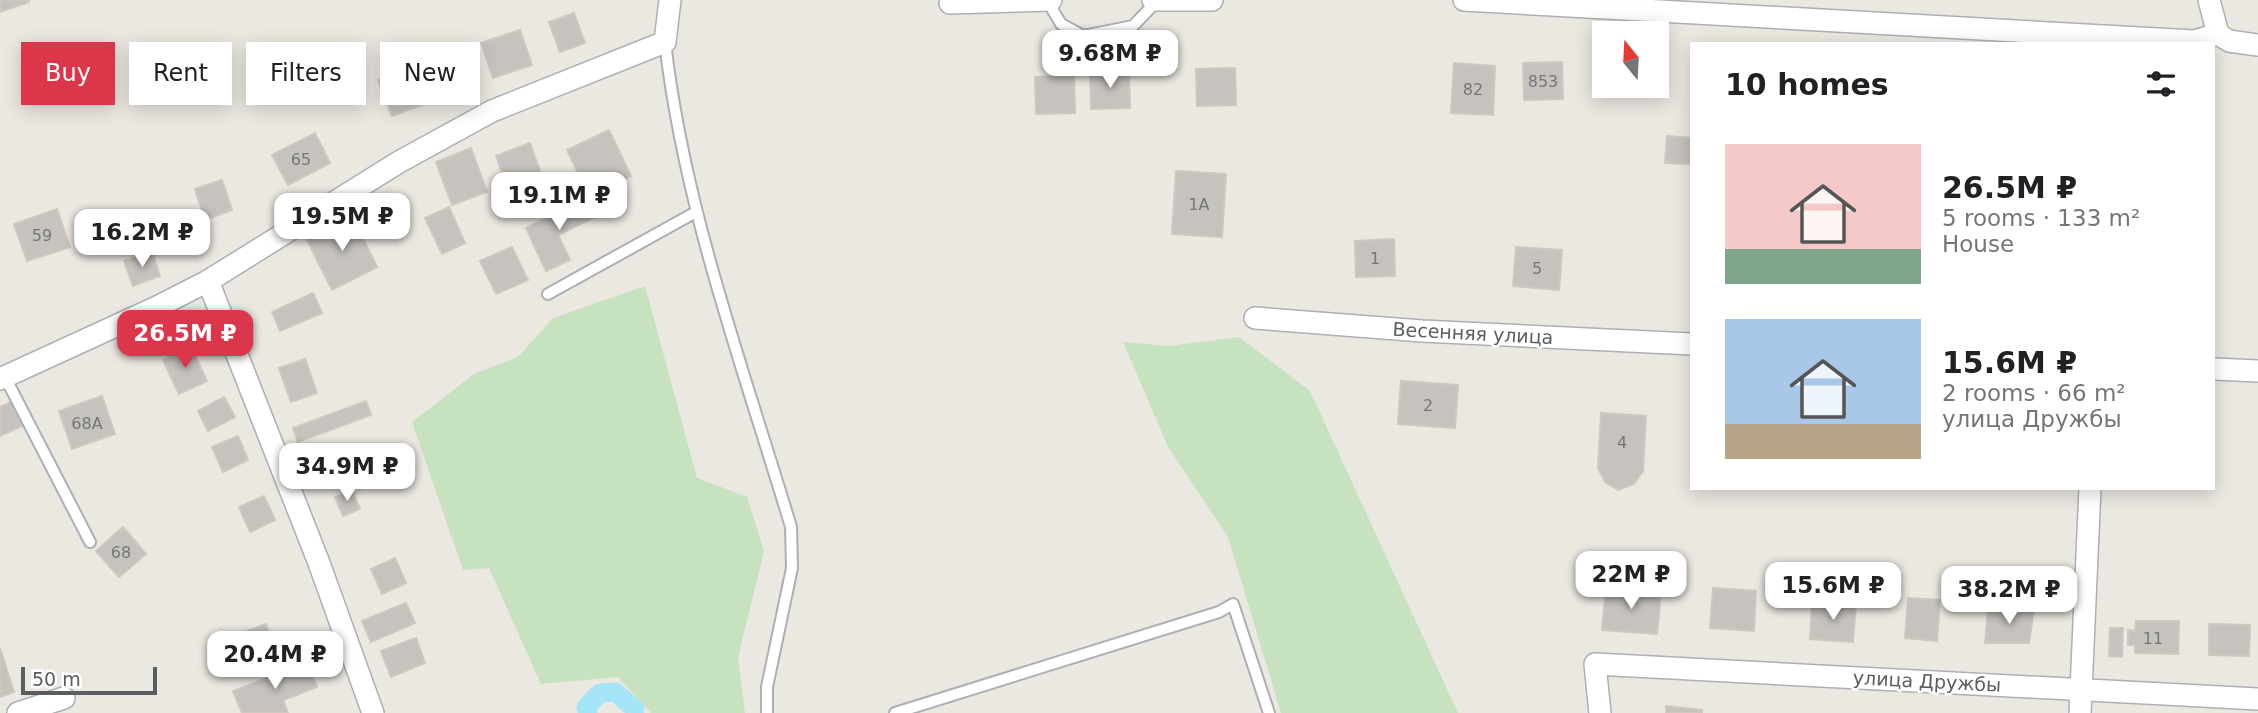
<!DOCTYPE html>
<html lang="en">
<head>
<meta charset="utf-8">
<style>
  body { margin:0; font-family:"DejaVu Sans",sans-serif; background:#f6f6f6; color:#202124; height:100vh; display:flex; flex-direction:column; font-size:26px; white-space:nowrap }
  * { box-sizing:border-box; margin:0 }
  p { font-size:23px; color:#757577 }
  .icon { flex:none; width:38px; height:38px; fill:none; stroke:currentColor; stroke-width:2; stroke-linecap:round; stroke-linejoin:round }
  .map { position:relative; flex:1; overflow:hidden }
  .sheet { position:absolute; left:1690px; top:42px; width:525px; height:448px; display:flex; flex-direction:column; background:#fff; border-radius:0px; box-shadow:0 4px 18px #0003 }
  .sheet>* { flex:none }
  .banner { position:absolute; left:21px; top:42px; width:665px; height:63px; display:flex; gap:14px }
  .needle { width:46px; rotate:342deg }
  .fabs { position:absolute; left:1592px; top:21px; display:grid; gap:14px }
  .fabs a { display:grid; place-items:center; width:77px; height:77px; border-radius:0px; background:#fff; box-shadow:0 4px 18px #0003; font-size:35px }
  .scale { position:absolute; left:21px; bottom:18px; width:136px; box-sizing:border-box; padding-left:7px; border:4px solid #595e61; border-top:0; font-size:19px; line-height:24px; white-space:nowrap; color:#595e61; -webkit-text-stroke:5px #fff; paint-order:stroke }
  .price { position:absolute; translate:-50% -60px; padding:0 16px; border-radius:14px; background:#fff; color:#222; font-size:23px; line-height:46px; filter:drop-shadow(0 2px 4px #0008) }
  .price::after { content:''; position:absolute; left:50%; top:42px; width:21px; height:16px; margin-left:-10px; background:inherit; clip-path:polygon(0 0,100% 0,50% 100%) }
  .price.active { background:#dc364b; color:#fff }
  ul { padding:0; list-style:none }
  li { display:flex; align-items:center; gap:21px; height:175px; padding:0 35px }
  li span { display:grid; place-items:center; flex:none; width:196px; height:140px; border-radius:0px; color:#555 }
  li>.icon { margin-inline-start:auto }
  span .icon { width:84px; height:84px; fill:#fffc; stroke-width:1 }
  li b { font-size:30px }
  h2 { display:flex; justify-content:space-between; align-items:center; height:84px; padding:0 35px; font-size:30px }
  .pill { padding:0 24px; border-radius:0px; background:#fff; box-shadow:0 4px 18px #0003; font-size:24px; line-height:63px }
  .pill.active { background:#dc364b; color:#fff }
  .map>svg:first-child { display:block }
  .green { fill:#c6e2be }
  .lines { fill:none; stroke-linecap:round; stroke-linejoin:round }
  .canal { stroke:#a4e5f8; stroke-width:19 }
  .building { fill:#c6c2be; stroke:#cfc7c0; stroke-width:2 }
  .lane-casing { stroke:#acb0b3; stroke-width:14 }
  .street-casing { stroke:#acb0b3; stroke-width:24 }
  .lane { stroke:#fff; stroke-width:10 }
  .street { stroke:#fff; stroke-width:21 }
  .labels { text-anchor:middle; dominant-baseline:central; stroke-width:5; stroke-linejoin:round; paint-order:stroke }
  .number-label { font-size:16px; fill:#747778 }
  .street-label { font-size:19px; fill:#595e61; stroke:#fff }
</style>
</head>
<body>
<div class="map">
<svg width="2258" height="713" viewBox="0 0 2258 713">
  <rect width="100%" height="100%" fill="#ebe7e1"/>
  <g class="green">
    <polygon points="645,286 697,478 747,497 764,551 738,657 745,713 651,713 618,677 541,684 489,568 463,570 412,422 474,374 518,357 553,318"/>
    <polygon points="1239,337 1310,391 1458,713 1281,713 1228,537 1168,447 1123,342 1169,346"/>
  </g>
  <g class="lines">
    <polyline class="canal" points="588,713 586,707 600,693 615,692 635,709"/>
  </g>
  <g class="building">
    <polygon points="0,0 29,0 29,2 0,12"/>
    <polygon points="574,13 585,43 560,52 549,22"/>
    <polygon points="520,30 532,65 493,78 481,43"/>
    <polygon points="1562,62 1563,99 1524,100 1523,63"/>
    <polygon points="1454,63 1495,66 1493,115 1451,113"/>
    <polygon points="416,66 430,102 392,116 378,80"/>
    <polygon points="1235,68 1236,105 1197,106 1196,69"/>
    <polygon points="1129,71 1130,108 1091,109 1090,72"/>
    <polygon points="1074,76 1075,113 1036,114 1035,77"/>
    <polygon points="609,130 631,176 589,196 567,150"/>
    <polygon points="315,133 330,163 288,185 272,155"/>
    <polygon points="1667,136 1692,138 1692,164 1665,163"/>
    <polygon points="530,143 546,188 512,200 496,156"/>
    <polygon points="471,148 487,192 452,205 436,162"/>
    <polygon points="1176,171 1226,174 1222,237 1172,234"/>
    <polygon points="222,180 232,210 205,220 195,189"/>
    <polygon points="591,197 599,215 558,235 570,260 546,271 526,228"/>
    <polygon points="449,207 465,243 442,254 425,218"/>
    <polygon points="57,209 70,247 27,261 14,224"/>
    <polygon points="352,216 377,267 332,290 306,238"/>
    <polygon points="1394,239 1395,276 1356,277 1355,241"/>
    <polygon points="512,247 528,280 496,294 480,261"/>
    <polygon points="1516,247 1562,250 1559,290 1513,286"/>
    <polygon points="152,252 160,276 133,286 124,261"/>
    <polygon points="313,293 322,313 280,331 272,312"/>
    <polygon points="191,347 207,381 179,394 163,360"/>
    <polygon points="305,359 317,393 291,402 279,368"/>
    <polygon points="1401,381 1458,385 1455,428 1398,424"/>
    <polygon points="102,396 115,434 72,449 59,411"/>
    <polygon points="224,397 235,417 208,431 198,411"/>
    <polygon points="366,401 371,415 298,442 293,428"/>
    <polygon points="11,402 22,426 0,436 0,407"/>
    <polygon points="1601,413 1646,416 1643,471 1634,484 1618,490 1605,482 1598,468"/>
    <polygon points="238,436 248,460 223,472 212,447"/>
    <polygon points="352,491 360,509 343,516 335,497"/>
    <polygon points="264,496 275,520 250,532 239,507"/>
    <polygon points="123,527 146,554 119,577 96,551"/>
    <polygon points="395,558 406,583 382,594 371,569"/>
    <polygon points="1606,588 1661,593 1657,634 1602,630"/>
    <polygon points="1713,588 1756,591 1754,631 1710,628"/>
    <polygon points="1908,598 1940,600 1937,641 1905,638"/>
    <polygon points="1812,602 1856,605 1853,642 1810,639"/>
    <polygon points="406,603 415,623 371,642 362,621"/>
    <polygon points="1988,609 2034,609 2029,643 1985,643"/>
    <polygon points="2136,621 2179,621 2178,654 2135,653 2135,645 2128,645 2128,630 2135,631"/>
    <polygon points="266,624 275,650 241,663 231,637"/>
    <polygon points="2209,624 2250,625 2249,656 2209,655"/>
    <polygon points="2110,628 2123,628 2122,657 2109,656"/>
    <polygon points="416,638 425,663 391,677 381,651"/>
    <polygon points="0,648 14,692 0,697"/>
    <polygon points="307,663 317,687 283,700 288,713 242,713 233,691"/>
    <polygon points="1666,706 1702,710 1702,713 1666,713"/>
  </g>
  <g class="lines">
    <g class="lane-casing">
      <g id="lane">
        <polyline points="1048,2 1061,24 1083,36 1133,26 1157,1"/>
        <path d="M665,42C684,208 743,367 791,527L792,568L767,687V713"/>
        <polyline points="548,294 696,212"/>
        <polyline points="5,377 90,542"/>
        <polyline points="895,713 1219,612 1233,604 1269,713"/>
      </g>
    </g>
    <g class="street-casing">
      <g id="street">
        <polyline points="1153,0 1212,0"/>
        <polyline points="1464,0 2194,41 2218,34 2229,41 2258,45"/>
        <polyline points="2209,0 2218,34"/>
        <polyline points="950,3 1051,0"/>
        <polyline points="208,281 319,563 373,713"/>
        <polyline points="1255,318 1422,331 1692,344"/>
        <polyline points="2214,369 2258,371"/>
        <polyline points="0,379 157,307 208,281 399,162 492,111 665,42 670,0"/>
        <polyline points="18,713 64,698"/>
        <polyline points="1600,713 1595,664 2258,699"/>
        <polyline points="2080,713 2090,488"/>
      </g>
    </g>
    <use href="#lane" class="lane"/>
    <use href="#street" class="street"/>
  </g>
  <g class="labels">
    <g class="number-label">
      <text x="1543" y="81">853</text>
      <text x="1473" y="89">82</text>
      <text x="301" y="159">65</text>
      <text x="1199" y="204">1А</text>
      <text x="42" y="235">59</text>
      <text x="1375" y="258">1</text>
      <text x="1537" y="268">5</text>
      <text x="1428" y="405">2</text>
      <text x="87" y="423">68А</text>
      <text x="1622" y="442">4</text>
      <text x="121" y="552">68</text>
      <text x="2153" y="638">11</text>
    </g>
    <g class="street-label">
      <text transform="translate(1473 333) rotate(3)">Весенняя улица</text>
      <text transform="translate(1927 681) rotate(3)">улица Дружбы</text>
    </g>
  </g>
</svg>
<div class="fabs">
<a><svg class="needle" viewBox="-14 -14 28 28"><path d="M0-13l5 13h-10z" fill="#e53935"/><path d="M0 13l5-13h-10z" fill="#757577"/></svg></a>
</div>
<div class="scale">50 m</div>
<b class="price" style="left:1110px;top:90px">9.68M ₽</b>
<b class="price" style="left:559px;top:232px">19.1M ₽</b>
<b class="price" style="left:342px;top:253px">19.5M ₽</b>
<b class="price" style="left:142px;top:269px">16.2M ₽</b>
<b class="price active" style="left:185px;top:370px">26.5M ₽</b>
<b class="price" style="left:347px;top:503px">34.9M ₽</b>
<b class="price" style="left:1631px;top:611px">22M ₽</b>
<b class="price" style="left:1833px;top:622px">15.6M ₽</b>
<b class="price" style="left:2009px;top:626px">38.2M ₽</b>
<b class="price" style="left:275px;top:691px">20.4M ₽</b>
<div class="banner">
<a class="pill active">Buy</a>
<a class="pill">Rent</a>
<a class="pill">Filters</a>
<a class="pill">New</a>
</div>
<section class="sheet">
<h2>10 homes<svg class="icon" aria-label="filters" viewBox="0 0 24 24"><path d="M4 7h16M4 17h16"/><circle cx="9" cy="7" r="2"/><circle cx="15" cy="17" r="2"/></svg></h2>
<ul>
<li><span style="background:linear-gradient(#f6c9c9 75%,#7fa58c 0)"><svg class="icon" aria-label="home" viewBox="0 0 24 24"><path d="M3 11l9-7 9 7M6 9v11h12V9"/></svg></span><div><b>26.5M ₽</b><p>5 rooms · 133 m²</p><p>House</p></div></li>
<li><span style="background:linear-gradient(#a9c7e8 75%,#b9a48a 0)"><svg class="icon" aria-label="home" viewBox="0 0 24 24"><path d="M3 11l9-7 9 7M6 9v11h12V9"/></svg></span><div><b>15.6M ₽</b><p>2 rooms · 66 m²</p><p>улица Дружбы</p></div></li>
</ul>
</section>
</div>
</body>
</html>
